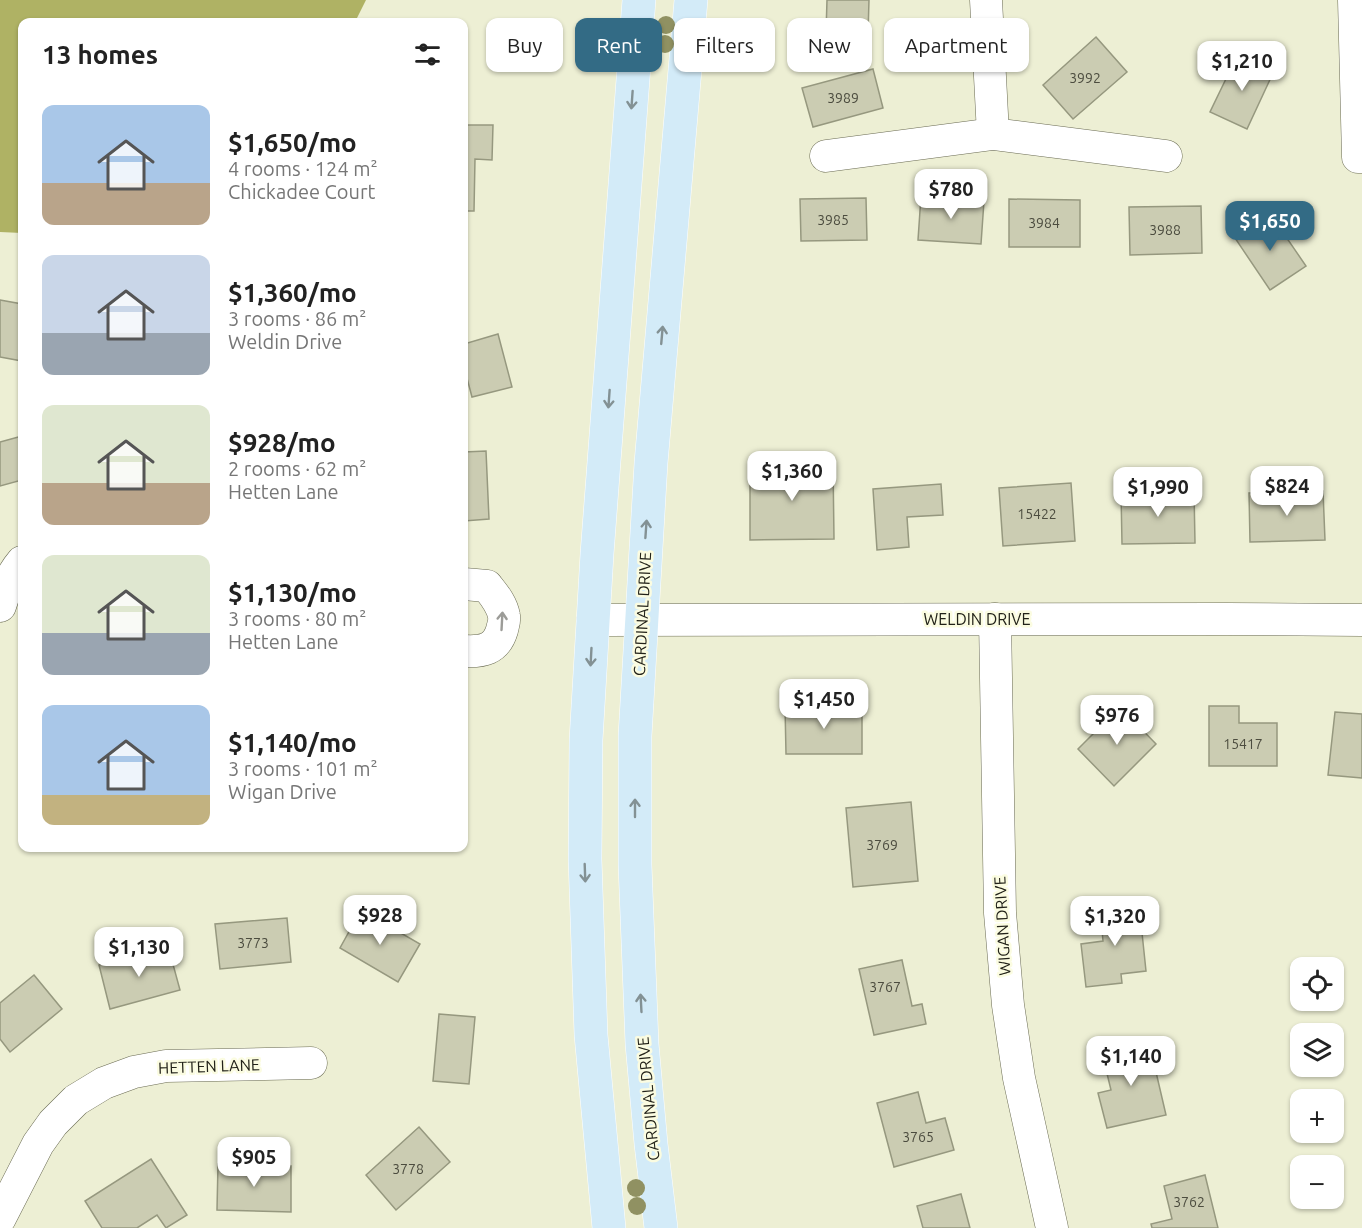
<!DOCTYPE html>
<html lang="en">
<head>
<meta charset="utf-8">
<style>
  body { margin:0; font-family:Ubuntu,sans-serif; background:#f6f6f6; color:#222; height:100vh; display:flex; flex-direction:column; font-size:22px; white-space:nowrap }
  * { box-sizing:border-box; margin:0 }
  p { font-size:20px; color:#767676 }
  .icon { flex:none; width:33px; height:33px; fill:none; stroke:currentColor; stroke-width:2; stroke-linecap:round; stroke-linejoin:round }
  .map { position:relative; flex:1; overflow:hidden }
  .side { position:absolute; left:18px; top:18px; width:450px; height:834px; display:flex; flex-direction:column; background:#fff; border-radius:12px; box-shadow:0 2px 4px #0004 }
  .side>* { flex:none }
  .guide { position:absolute; left:486px; top:18px; width:570px; height:54px; display:flex; gap:12px }
  .fabs { position:absolute; left:1290px; top:957px; display:grid; gap:12px }
  .fabs a { display:grid; place-items:center; width:54px; height:54px; border-radius:12px; background:#fff; box-shadow:0 2px 4px #0004; font-size:30px }
  .price { position:absolute; translate:-50% -51px; padding:0 14px; border-radius:12px; background:#fff; color:#222; font-size:20px; line-height:39px; filter:drop-shadow(0 2px 3px #0008) }
  .price::after { content:''; position:absolute; left:50%; top:36px; width:18px; height:14px; margin-left:-9px; background:inherit; clip-path:polygon(0 0,100% 0,50% 100%) }
  .price.active { background:#336b85; color:#fff }
  ul { padding:0; list-style:none }
  li { display:flex; align-items:center; gap:18px; height:150px; padding:0 24px }
  li span { display:grid; place-items:center; flex:none; width:168px; height:120px; border-radius:12px; color:#555 }
  li>.icon { margin-inline-start:auto }
  span .icon { width:72px; height:72px; fill:#fffc; stroke-width:1 }
  li b { font-size:26px }
  h2 { display:flex; justify-content:space-between; align-items:center; height:72px; padding:0 24px; font-size:26px }
  .tag { padding:0 21px; border-radius:12px; background:#fff; box-shadow:0 2px 4px #0004; font-size:21px; line-height:54px }
  .tag.active { background:#336b85; color:#fff }
  .map>svg:first-child { display:block }
  .forest { fill:#afb264 }
  .building { fill:#cbccb2; stroke:#96987f; stroke-width:1.5 }
  .lines { fill:none; stroke-linecap:round; stroke-linejoin:round }
  .minor-casing { stroke:#6a6b53; stroke-width:33 }
  .major-casing { stroke:#fff; stroke-width:34 }
  .minor { stroke:#fff; stroke-width:32 }
  .major { stroke:#d3ebf8; stroke-width:33 }
  .tree { fill:#909162 }
  .oneway { stroke:#839194 }
  .oneway2 { stroke:#9c9c98 }
  .labels { text-anchor:middle; dominant-baseline:central; stroke-width:5; stroke-linejoin:round; paint-order:stroke }
  .number-label { font-size:14px; fill:#4c4c3f }
  .street-label { font-size:16px; fill:#222219; stroke:#fbfce1 }
</style>
</head>
<body>
<div class="map">
<svg width="1362" height="1228" viewBox="0 0 1362 1228">
  <rect width="100%" height="100%" fill="#edefd4"/>
  <polygon class="forest" points="0,0 366,0 355,22 22,22 22,233 0,232"/>
  <g class="building">
    <polygon points="827,0 869,0 868,34 826,33"/>
    <polygon points="1096,37 1127,72 1073,119 1043,85"/>
    <polygon points="1238,54 1274,71 1247,129 1210,112"/>
    <polygon points="873,69 883,108 813,127 802,88"/>
    <polygon points="464,125 493,125 492,160 475,159 474,211 464,211"/>
    <polygon points="921,196 984,201 981,244 918,240"/>
    <polygon points="866,198 867,240 801,241 800,199"/>
    <polygon points="1009,199 1080,200 1080,247 1009,247"/>
    <polygon points="1201,206 1202,253 1130,255 1129,207"/>
    <polygon points="1271,215 1306,266 1270,290 1235,238"/>
    <polygon points="0,300 22,304 22,361 0,357"/>
    <polygon points="498,334 512,387 472,397 464,367 464,344"/>
    <polygon points="22,436 22,480 0,486 0,442"/>
    <polygon points="486,451 489,519 464,521 464,452"/>
    <polygon points="833,464 834,539 750,540 750,465"/>
    <polygon points="1071,483 1075,541 1003,546 999,488"/>
    <polygon points="941,484 943,515 907,517 909,547 877,550 873,489"/>
    <polygon points="1194,491 1195,543 1122,544 1121,492"/>
    <polygon points="1323,491 1325,540 1250,542 1249,493"/>
    <polygon points="785,706 862,706 862,754 786,754"/>
    <polygon points="1209,706 1239,706 1239,723 1277,723 1277,766 1209,766"/>
    <polygon points="1120,707 1156,744 1114,786 1078,749"/>
    <polygon points="1335,712 1362,714 1362,778 1328,775"/>
    <polygon points="911,802 918,881 853,887 846,808"/>
    <polygon points="1139,904 1146,971 1121,974 1122,983 1086,987 1081,944 1103,941 1100,908"/>
    <polygon points="361,910 420,944 398,982 340,948"/>
    <polygon points="287,918 291,962 220,969 215,924"/>
    <polygon points="168,946 180,990 110,1009 99,965"/>
    <polygon points="902,960 912,1006 922,1004 926,1024 874,1035 859,969"/>
    <polygon points="34,975 62,1009 10,1052 0,1039 0,1003"/>
    <polygon points="439,1014 475,1017 469,1084 433,1081"/>
    <polygon points="1149,1042 1166,1115 1107,1128 1098,1093 1111,1090 1102,1053"/>
    <polygon points="918,1092 926,1123 945,1118 954,1150 894,1167 877,1103"/>
    <polygon points="419,1127 450,1162 396,1210 366,1175"/>
    <polygon points="151,1159 187,1215 166,1228 157,1215 137,1228 102,1228 85,1201"/>
    <polygon points="218,1164 291,1166 291,1212 217,1210"/>
    <polygon points="1205,1175 1218,1228 1152,1228 1151,1224 1172,1219 1164,1186"/>
    <polygon points="961,1194 970,1228 923,1228 917,1206"/>
  </g>
  <g class="lines">
    <g class="minor-casing">
      <g id="minor">
        <polyline points="986,0 993,134"/>
        <polyline points="1354,0 1358,157 1362,157"/>
        <polyline points="826,156 993,134 1166,156"/>
        <path d="M464,584L487,586C494,595 502,604 504,616C505,621 503,625 502,630C496,650 482,652 464,651"/>
        <path d="M0,606C5,589 11,575 22,562"/>
        <polyline points="995,619 1000,913 1008,1005 1019,1078 1052,1228"/>
        <polyline points="593,620 1227,619 1362,620"/>
        <polyline points="0,1218 38,1144 53,1123 76,1100 104,1083 134,1072 166,1066 311,1063"/>
      </g>
    </g>
    <g class="major-casing">
      <g id="major">
        <polyline points="609,1228 591,1035 585,859 586,740 597,554 639,0"/>
        <polyline points="661,1228 651,1144 642,1044 635,865 635,736 651,463 691,0"/>
      </g>
    </g>
    <use href="#minor" class="minor"/>
    <use href="#major" class="major"/>
  </g>
  <g class="tree">
    <circle cx="666" cy="25" r="9"/>
    <circle cx="665" cy="44" r="9"/>
    <circle cx="636" cy="1188" r="9"/>
    <circle cx="637" cy="1206" r="9"/>
  </g>
  <defs><path id="oneway-shaft" d="M-6 0H5M1.5-3L5.5 0L1.5 3" fill="none" stroke-width="1.6" stroke-linecap="round" stroke-linejoin="round" transform="scale(1.5)"/></defs>
  <g class="oneway">
    <use href="#oneway-shaft" transform="translate(632 100) rotate(94)"/>
    <use href="#oneway-shaft" transform="translate(662 335) rotate(-85)"/>
    <use href="#oneway-shaft" transform="translate(609 399) rotate(94)"/>
    <use href="#oneway-shaft" transform="translate(646 529) rotate(-86)"/>
    <use href="#oneway-shaft" transform="translate(591 657) rotate(93)"/>
    <use href="#oneway-shaft" transform="translate(635 808) rotate(-90)"/>
    <use href="#oneway-shaft" transform="translate(585 873) rotate(88)"/>
    <use href="#oneway-shaft" transform="translate(641 1003) rotate(-93)"/>
  </g>
  <use class="oneway2" href="#oneway-shaft" transform="translate(502 621) rotate(-87)"/>
  <g class="labels">
    <g class="number-label">
      <text x="1085" y="78">3992</text>
      <text x="843" y="98">3989</text>
      <text x="833" y="220">3985</text>
      <text x="1044" y="223">3984</text>
      <text x="1165" y="230">3988</text>
      <text x="1037" y="514">15422</text>
      <text x="1243" y="744">15417</text>
      <text x="882" y="845">3769</text>
      <text x="253" y="943">3773</text>
      <text x="885" y="987">3767</text>
      <text x="918" y="1137">3765</text>
      <text x="408" y="1169">3778</text>
      <text x="1189" y="1202">3762</text>
    </g>
    <g class="street-label">
      <text transform="translate(642 614) rotate(-87)">CARDINAL DRIVE</text>
      <text x="977" y="619">WELDIN DRIVE</text>
      <text transform="translate(1002 926) rotate(-93)">WIGAN DRIVE</text>
      <text transform="translate(209 1066) rotate(-2)">HETTEN LANE</text>
      <text transform="translate(648 1099) rotate(-95)">CARDINAL DRIVE</text>
    </g>
  </g>
</svg>
<div class="fabs">
<a><svg class="icon" aria-label="locate" viewBox="0 0 24 24"><circle cx="12" cy="12" r="6"/><path d="M12 2v4M12 18v4M2 12h4M18 12h4"/></svg></a>
<a><svg class="icon" aria-label="layers" viewBox="0 0 24 24"><path d="M12 4l9 5-9 5-9-5zM3 14l9 5 9-5"/></svg></a>
<a>+</a>
<a>−</a>
</div>
<b class="price" style="left:1242px;top:92px">$1,210</b>
<b class="price" style="left:951px;top:220px">$780</b>
<b class="price active" style="left:1270px;top:252px">$1,650</b>
<b class="price" style="left:792px;top:502px">$1,360</b>
<b class="price" style="left:1287px;top:517px">$824</b>
<b class="price" style="left:1158px;top:518px">$1,990</b>
<b class="price" style="left:824px;top:730px">$1,450</b>
<b class="price" style="left:1117px;top:746px">$976</b>
<b class="price" style="left:380px;top:946px">$928</b>
<b class="price" style="left:1115px;top:947px">$1,320</b>
<b class="price" style="left:139px;top:978px">$1,130</b>
<b class="price" style="left:1131px;top:1087px">$1,140</b>
<b class="price" style="left:254px;top:1188px">$905</b>
<div class="guide">
<a class="tag">Buy</a>
<a class="tag active">Rent</a>
<a class="tag">Filters</a>
<a class="tag">New</a>
<a class="tag">Apartment</a>
</div>
<section class="side">
<h2>13 homes<svg class="icon" aria-label="filters" viewBox="0 0 24 24"><path d="M4 7h16M4 17h16"/><circle cx="9" cy="7" r="2"/><circle cx="15" cy="17" r="2"/></svg></h2>
<ul>
<li><span style="background:linear-gradient(#a9c7e8 65%,#b9a48a 0)"><svg class="icon" aria-label="home" viewBox="0 0 24 24"><path d="M3 11l9-7 9 7M6 9v11h12V9"/></svg></span><div><b>$1,650/mo</b><p>4 rooms · 124 m²</p><p>Chickadee Court</p></div></li>
<li><span style="background:linear-gradient(#c9d6e8 65%,#9aa5b1 0)"><svg class="icon" aria-label="home" viewBox="0 0 24 24"><path d="M3 11l9-7 9 7M6 9v11h12V9"/></svg></span><div><b>$1,360/mo</b><p>3 rooms · 86 m²</p><p>Weldin Drive</p></div></li>
<li><span style="background:linear-gradient(#dfe7d0 65%,#b9a48a 0)"><svg class="icon" aria-label="home" viewBox="0 0 24 24"><path d="M3 11l9-7 9 7M6 9v11h12V9"/></svg></span><div><b>$928/mo</b><p>2 rooms · 62 m²</p><p>Hetten Lane</p></div></li>
<li><span style="background:linear-gradient(#dfe7d0 65%,#9aa5b1 0)"><svg class="icon" aria-label="home" viewBox="0 0 24 24"><path d="M3 11l9-7 9 7M6 9v11h12V9"/></svg></span><div><b>$1,130/mo</b><p>3 rooms · 80 m²</p><p>Hetten Lane</p></div></li>
<li><span style="background:linear-gradient(#a9c7e8 75%,#c2b280 0)"><svg class="icon" aria-label="home" viewBox="0 0 24 24"><path d="M3 11l9-7 9 7M6 9v11h12V9"/></svg></span><div><b>$1,140/mo</b><p>3 rooms · 101 m²</p><p>Wigan Drive</p></div></li>
</ul>
</section>
</div>
</body>
</html>
